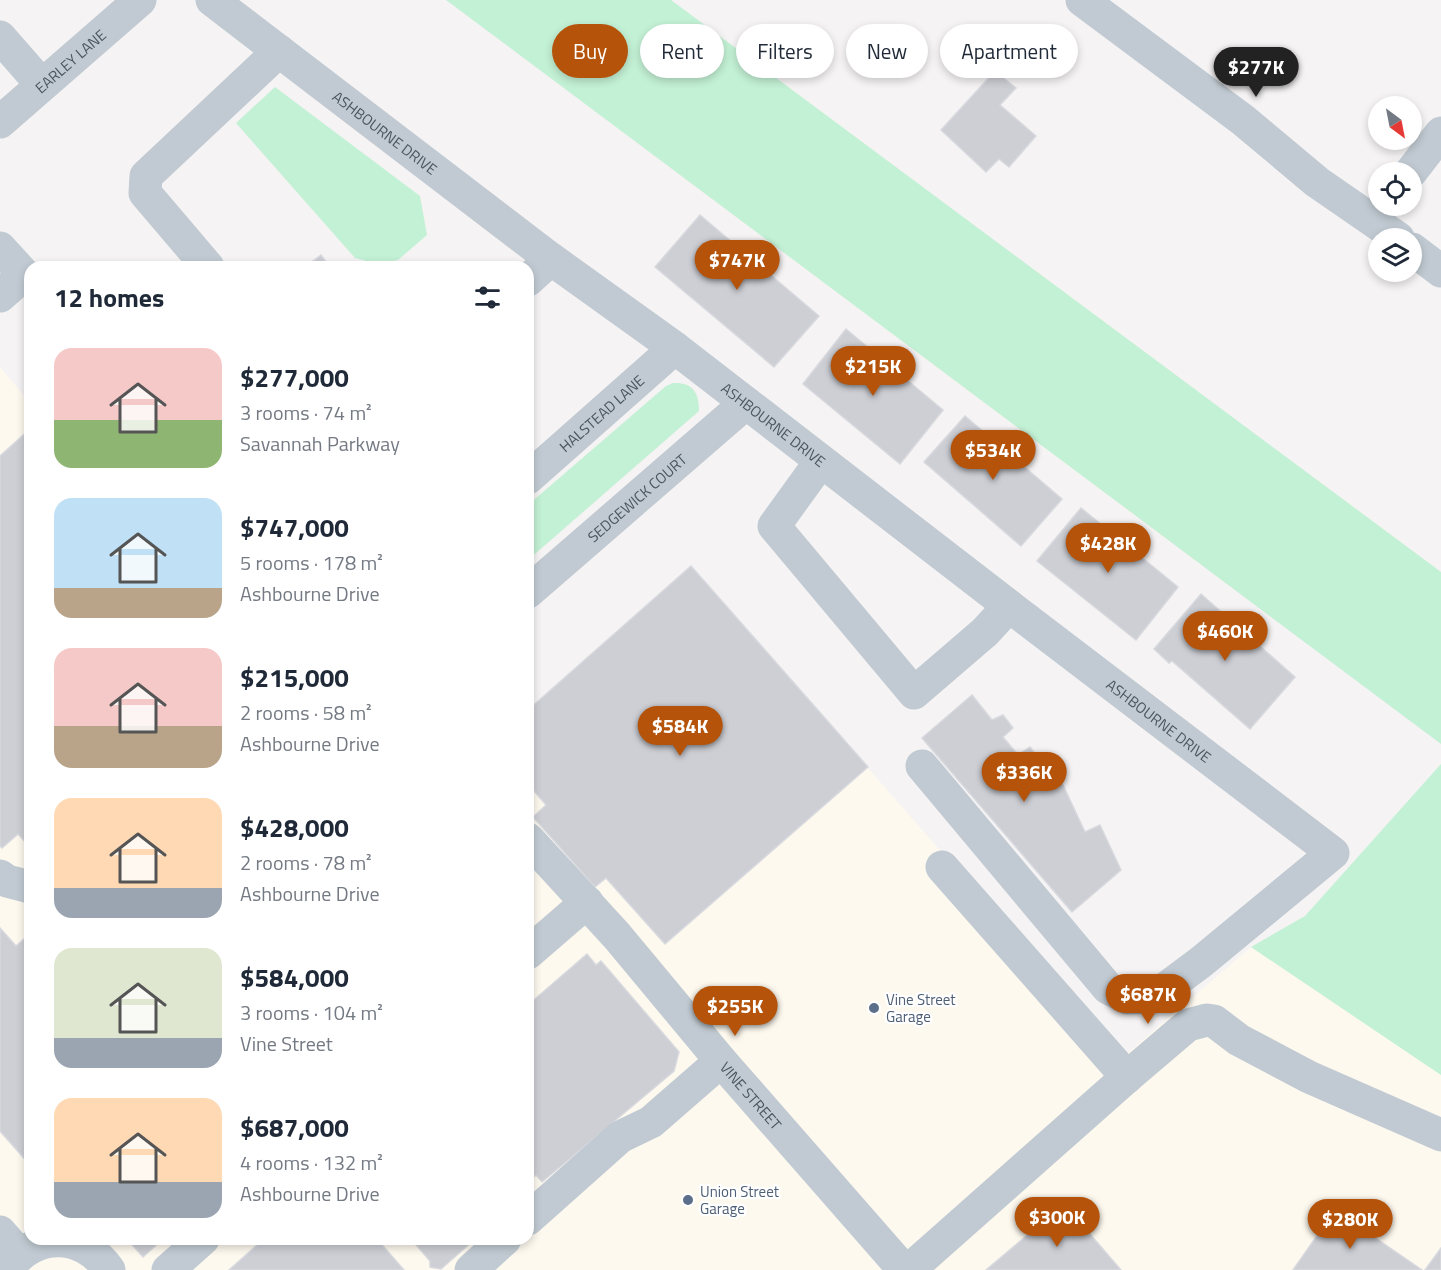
<!DOCTYPE html>
<html lang="en">
<head>
<meta charset="utf-8">
<style>
  body { margin:0; font-family:"Titillium Web",sans-serif; background:#f6f6f7; color:#1f2937; height:100vh; display:flex; flex-direction:column; font-size:22px; white-space:nowrap }
  * { box-sizing:border-box; margin:0 }
  p { font-size:20px; color:#747a83 }
  .icon { flex:none; width:33px; height:33px; fill:none; stroke:currentColor; stroke-width:2; stroke-linecap:round; stroke-linejoin:round }
  .map { position:relative; flex:1; overflow:hidden }
  .details { position:absolute; left:24px; top:261px; width:510px; height:984px; display:flex; flex-direction:column; background:#fff; border-radius:18px; box-shadow:0 3px 9px #0003 }
  .details>* { flex:none }
  .banner { position:absolute; left:552px; top:24px; width:570px; height:54px; display:flex; gap:12px }
  .needle { width:39px; rotate:148deg }
  .fabs { position:absolute; left:1368px; top:96px; display:grid; gap:12px }
  .fabs a { display:grid; place-items:center; width:54px; height:54px; border-radius:50%; background:#fff; box-shadow:0 3px 9px #0003; font-size:30px }
  .price { position:absolute; translate:-50% -51px; padding:0 14px; border-radius:21px; background:#b45309; color:#fff; font-size:20px; line-height:39px; filter:drop-shadow(0 2px 3px #0008) }
  .price::after { content:''; position:absolute; left:50%; top:36px; width:18px; height:14px; margin-left:-9px; background:inherit; clip-path:polygon(0 0,100% 0,50% 100%) }
  .price.current { background:#222; color:#fff }
  ul { padding:0; list-style:none }
  li { display:flex; align-items:center; gap:18px; height:150px; padding:0 30px }
  li span { display:grid; place-items:center; flex:none; width:168px; height:120px; border-radius:18px; color:#555 }
  li>.icon { margin-inline-start:auto }
  span .icon { width:72px; height:72px; fill:#fffc; stroke-width:1 }
  li b { font-size:26px }
  h2 { display:flex; justify-content:space-between; align-items:center; height:72px; padding:0 30px; font-size:26px }
  .pill { padding:0 21px; border-radius:27px; background:#fff; box-shadow:0 3px 9px #0003; font-size:21px; line-height:54px }
  .pill.current { background:#b45309; color:#fff }
  .map>svg:first-child { display:block }
  .commercial { fill:#fdf9ef }
  .green { fill:#c3f1d5 }
  .building { fill:#cdcfd5; stroke:#d7d9de; stroke-width:1.5 }
  .lines { fill:none; stroke-linecap:round; stroke-linejoin:round }
  .minor { stroke:#c1cad2; stroke-width:33 }
  .service-dot { fill:#5c6f8a; stroke:#fff; stroke-width:2 }
  .labels { text-anchor:middle; dominant-baseline:central; stroke-width:4.5; stroke-linejoin:round; paint-order:stroke }
  .street-label { font-size:15px; fill:#4a5661; stroke:#fff }
  .service-label { font-size:15px; fill:#4e5e75; stroke:#fff; text-anchor:start }
</style>
</head>
<body>
<div class="map">
<svg width="1441" height="1270" viewBox="0 0 1441 1270">
  <rect width="100%" height="100%" fill="#f5f3f3"/>
  <polygon class="commercial" points="0,367 30,403 30,1239 528,1239 528,710 691,566 1122,1058 1251,947 1441,1075 1441,1270 0,1270"/>
  <g class="green">
    <polygon points="446,0 671,0 1441,572 1441,744"/>
    <polygon points="275,87 420,196 427,235 398,260 378,264 355,258 236,123"/>
    <path d="M673,383C692,382 699,392 699,411L528,560V505L666,386Z"/>
    <polygon points="1441,764 1441,1075 1251,947 1305,916"/>
  </g>
  <g class="building">
    <polygon points="995,71 1016,88 1000,105 1036,136 1009,167 999,159 986,172 941,130"/>
    <polygon points="700,215 819,316 774,367 655,267"/>
    <polygon points="321,255 330,267 305,267"/>
    <polygon points="846,329 943,410 900,464 803,384"/>
    <polygon points="965,416 1062,499 1021,546 924,462"/>
    <polygon points="30,429 30,847 18,834 2,848 0,846 0,456"/>
    <polygon points="1081,508 1178,587 1136,640 1037,561"/>
    <polygon points="691,566 868,767 665,944 606,878 595,887 533,817 546,805 528,784 528,710"/>
    <polygon points="1201,594 1295,677 1250,729 1172,661 1169,663 1154,649"/>
    <polygon points="972,695 992,720 1003,715 1013,728 1003,737 1018,755 1030,747 1042,763 1053,787 1061,781 1085,832 1100,825 1121,870 1072,912 922,738"/>
    <polygon points="0,928 16,946 30,934 30,1165 0,1131"/>
    <polygon points="587,954 596,965 601,961 679,1052 674,1071 542,1182 536,1175 528,1182 528,1005"/>
    <polygon points="1064,1204 1121,1270 986,1270"/>
    <polygon points="1335,1210 1422,1270 1293,1270"/>
    <polygon points="127,1239 163,1239 143,1257"/>
    <polygon points="264,1239 377,1239 404,1270 229,1270"/>
    <polygon points="411,1239 475,1239 441,1269 430,1267 430,1261"/>
    <polygon points="1441,1248 1441,1270 1425,1270"/>
  </g>
  <g class="lines">
    <g class="minor">
      <path id="s1" d="M212,0L551,259L675,348L1009,606L1333,853L1201,962L1154,997L1127,998L1108,988L922,766"/>
      <polyline points="1082,0 1243,120 1317,182 1398,238"/>
      <polyline points="0,37 42,85"/>
      <path id="s2" d="M0,122L140,0"/>
      <polyline points="1411,172 1441,133"/>
      <polyline points="0,248 30,281"/>
      <polyline points="1412,249 1441,271"/>
      <polyline points="208,267 145,193 146,176 279,51"/>
      <polyline points="528,280 551,259"/>
      <polyline points="0,296 24,275"/>
      <polyline points="821,461 774,526 914,693 985,632 1009,606"/>
      <path id="s3" d="M528,478L675,348"/>
      <path id="s4" d="M528,592L746,403"/>
      <path id="s5" d="M528,839L617,936L721,1061L904,1270"/>
      <polyline points="942,867 1127,1077"/>
      <polyline points="0,876 7,881 30,887"/>
      <polyline points="528,953 587,902"/>
      <polyline points="528,1219 620,1137 651,1122 721,1061"/>
      <polyline points="0,1232 20,1255"/>
      <path d="M7,1270C33,1231 83,1231 109,1270"/>
      <polyline points="168,1270 203,1239"/>
      <polyline points="471,1270 505,1239"/>
      <polyline points="909,1270 1127,1077 1188,1025 1207,1020 1214,1021 1239,1040 1309,1077 1441,1135"/>
    </g>
  </g>
  <g class="service-dot">
    <circle cx="874" cy="1008" r="6"/>
    <circle cx="688" cy="1200" r="6"/>
  </g>
  <g class="labels">
    <g class="street-label">
      <text stroke="none"><textPath href="#s2" startOffset="93">EARLEY LANE</textPath></text>
      <text stroke="none"><textPath href="#s1" startOffset="218">ASHBOURNE DRIVE</textPath></text>
      <text stroke="none"><textPath href="#s3" startOffset="98">HALSTEAD LANE</textPath></text>
      <text stroke="none"><textPath href="#s1" startOffset="704">ASHBOURNE DRIVE</textPath></text>
      <text stroke="none"><textPath href="#s4" startOffset="144">SEDGEWICK COURT</textPath></text>
      <text stroke="none"><textPath href="#s1" startOffset="1190">ASHBOURNE DRIVE</textPath></text>
      <text stroke="none"><textPath href="#s5" startOffset="340">VINE STREET</textPath></text>
    </g>
    <g class="service-label">
      <text x="886" y="999">Vine Street<tspan x="886" dy="17">Garage</tspan></text>
      <text x="700" y="1191">Union Street<tspan x="700" dy="17">Garage</tspan></text>
    </g>
  </g>
</svg>
<div class="fabs">
<a><svg class="needle" viewBox="-14 -14 28 28"><path d="M0-13l5 13h-10z" fill="#e53935"/><path d="M0 13l5-13h-10z" fill="#747a83"/></svg></a>
<a><svg class="icon" aria-label="locate" viewBox="0 0 24 24"><circle cx="12" cy="12" r="6"/><path d="M12 2v4M12 18v4M2 12h4M18 12h4"/></svg></a>
<a><svg class="icon" aria-label="layers" viewBox="0 0 24 24"><path d="M12 4l9 5-9 5-9-5zM3 14l9 5 9-5"/></svg></a>
</div>
<b class="price current" style="left:1256px;top:98px">$277K</b>
<b class="price" style="left:737px;top:291px">$747K</b>
<b class="price" style="left:873px;top:397px">$215K</b>
<b class="price" style="left:993px;top:481px">$534K</b>
<b class="price" style="left:1108px;top:574px">$428K</b>
<b class="price" style="left:1225px;top:662px">$460K</b>
<b class="price" style="left:680px;top:757px">$584K</b>
<b class="price" style="left:1024px;top:803px">$336K</b>
<b class="price" style="left:1148px;top:1025px">$687K</b>
<b class="price" style="left:735px;top:1037px">$255K</b>
<b class="price" style="left:1057px;top:1248px">$300K</b>
<b class="price" style="left:1350px;top:1250px">$280K</b>
<div class="banner">
<a class="pill current">Buy</a>
<a class="pill">Rent</a>
<a class="pill">Filters</a>
<a class="pill">New</a>
<a class="pill">Apartment</a>
</div>
<section class="details">
<h2>12 homes<svg class="icon" aria-label="filters" viewBox="0 0 24 24"><path d="M4 7h16M4 17h16"/><circle cx="9" cy="7" r="2"/><circle cx="15" cy="17" r="2"/></svg></h2>
<ul>
<li><span style="background:linear-gradient(#f6c9c9 60%,#8fb573 0)"><svg class="icon" aria-label="home" viewBox="0 0 24 24"><path d="M3 11l9-7 9 7M6 9v11h12V9"/></svg></span><div><b>$277,000</b><p>3 rooms · 74 m²</p><p>Savannah Parkway</p></div></li>
<li><span style="background:linear-gradient(#bfe0f5 75%,#b9a48a 0)"><svg class="icon" aria-label="home" viewBox="0 0 24 24"><path d="M3 11l9-7 9 7M6 9v11h12V9"/></svg></span><div><b>$747,000</b><p>5 rooms · 178 m²</p><p>Ashbourne Drive</p></div></li>
<li><span style="background:linear-gradient(#f6c9c9 65%,#b9a48a 0)"><svg class="icon" aria-label="home" viewBox="0 0 24 24"><path d="M3 11l9-7 9 7M6 9v11h12V9"/></svg></span><div><b>$215,000</b><p>2 rooms · 58 m²</p><p>Ashbourne Drive</p></div></li>
<li><span style="background:linear-gradient(#ffd9b3 75%,#9aa5b1 0)"><svg class="icon" aria-label="home" viewBox="0 0 24 24"><path d="M3 11l9-7 9 7M6 9v11h12V9"/></svg></span><div><b>$428,000</b><p>2 rooms · 78 m²</p><p>Ashbourne Drive</p></div></li>
<li><span style="background:linear-gradient(#dfe7d0 75%,#9aa5b1 0)"><svg class="icon" aria-label="home" viewBox="0 0 24 24"><path d="M3 11l9-7 9 7M6 9v11h12V9"/></svg></span><div><b>$584,000</b><p>3 rooms · 104 m²</p><p>Vine Street</p></div></li>
<li><span style="background:linear-gradient(#ffd9b3 70%,#9aa5b1 0)"><svg class="icon" aria-label="home" viewBox="0 0 24 24"><path d="M3 11l9-7 9 7M6 9v11h12V9"/></svg></span><div><b>$687,000</b><p>4 rooms · 132 m²</p><p>Ashbourne Drive</p></div></li>
</ul>
</section>
</div>
</body>
</html>
